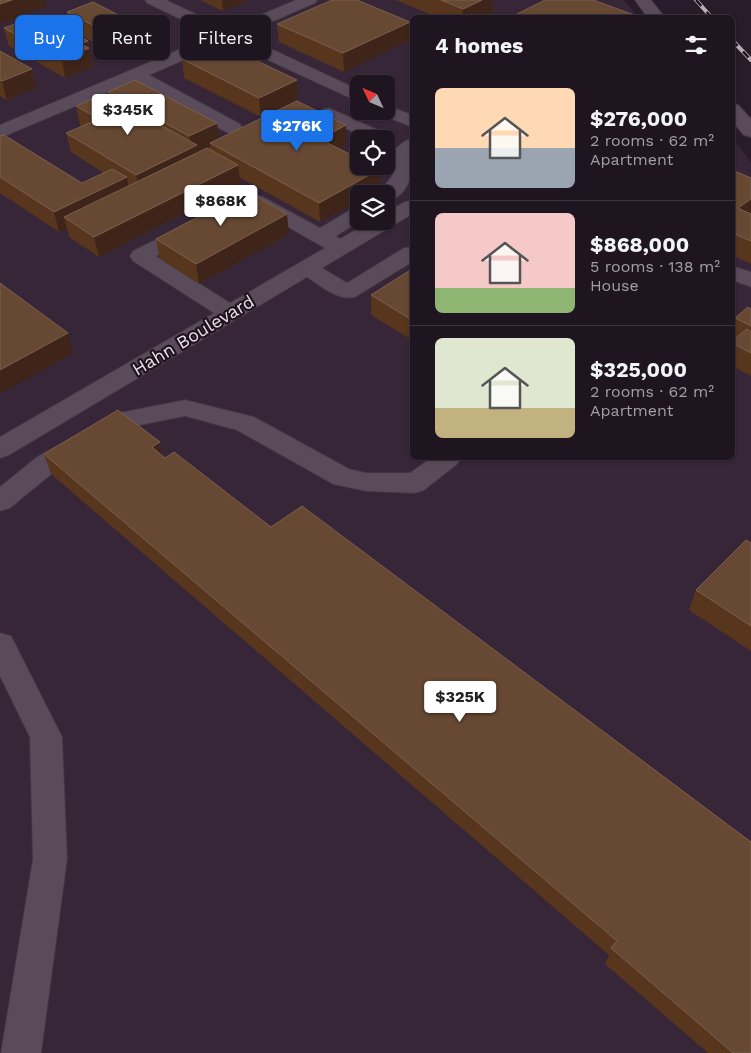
<!DOCTYPE html>
<html lang="en">
<head>
<meta charset="utf-8">
<style>
  body { margin:0; font-family:"Work Sans",sans-serif; background:#2c222d; color:#f1f3f6; height:100vh; display:flex; flex-direction:column; font-size:19px; white-space:nowrap }
  * { box-sizing:border-box; margin:0 }
  p { font-size:16px; color:#a19fa5 }
  .icon { flex:none; width:28px; height:28px; fill:none; stroke:currentColor; stroke-width:2; stroke-linecap:round; stroke-linejoin:round }
  .map { position:relative; flex:1; overflow:hidden }
  .panel { position:absolute; left:410px; top:15px; width:325px; height:445px; display:flex; flex-direction:column; background:#1f1520; border-radius:8px; box-shadow:0 1px 4px #0004,0 0 0 1px #3c343e }
  .panel>* { flex:none }
  .hud { position:absolute; left:15px; top:15px; width:320px; height:45px; display:flex; gap:10px }
  .needle { width:32px; rotate:314deg }
  .controls { position:absolute; left:350px; top:75px; display:grid; gap:10px }
  .controls a { display:grid; place-items:center; width:45px; height:45px; border-radius:8px; background:#1f1520; box-shadow:0 1px 4px #0004,0 0 0 1px #3c343e; font-size:25px }
  .price { position:absolute; translate:-50% -42px; padding:0 11px; border-radius:5px; background:#fff; color:#222; font-size:16px; line-height:32px; filter:drop-shadow(0 1px 2px #0008) }
  .price::after { content:''; position:absolute; left:50%; top:30px; width:15px; height:11px; margin-left:-8px; background:inherit; clip-path:polygon(0 0,100% 0,50% 100%) }
  .price.active { background:#1a73e8; color:#fff }
  ul { padding:0; list-style:none }
  li { display:flex; align-items:center; gap:15px; height:125px; padding:0 25px }
  li+li { border-top:1px solid #3c343e }
  li span { display:grid; place-items:center; flex:none; width:140px; height:100px; border-radius:8px; color:#555 }
  li>.icon { margin-inline-start:auto }
  span .icon { width:60px; height:60px; fill:#fffc; stroke-width:1 }
  li b { font-size:21px }
  h2 { display:flex; justify-content:space-between; align-items:center; height:60px; padding:0 25px; font-size:21px }
  .tag { padding:0 18px; border-radius:8px; background:#1f1520; box-shadow:0 1px 4px #0004,0 0 0 1px #3c343e; font-size:18px; line-height:45px }
  .tag.active { background:#1a73e8; color:#fff }
  .map>svg:first-child { display:block }
  .built { fill:#372538; fill-rule:evenodd }
  .lines { fill:none; stroke-linecap:round; stroke-linejoin:round }
  .minor-casing { stroke:#413641; stroke-width:2 }
  .minor { fill:#5a4b5a; fill-rule:evenodd }
  .rail-casing { stroke:#b8aeb8; stroke-width:4 }
  .rail { stroke:#201320; stroke-width:2.5; stroke-dasharray:8; stroke-linecap:butt }
  .wall { fill:#57361d }
  .shaded-wall { fill:#3e2419 }
  .building { fill:#674833; stroke:#7b604f }
  .labels { text-anchor:middle; dominant-baseline:central; stroke-width:4.5; stroke-linejoin:round; paint-order:stroke }
  .street-label { font-size:18px; fill:#e8dfe8; stroke:#201320 }
</style>
</head>
<body>
<div class="map">
<svg width="751" height="1053" viewBox="0 0 751 1053">
  <rect width="100%" height="100%" fill="#291c2a"/>
  <path class="built" d="M0,0H624L638,17L412,18V458H732L733,138L751,162V1053H0ZM359,84H386V111H359ZM359,139H386V166H359ZM359,194H386V221H359Z"/>
  <g class="lines">
    <g class="minor-casing">
      <g id="minor">
        <polygon points="145,0 166,0 227,29 296,0 317,0 315,3 241,35 359,90 359,102 227,41 149,75 240,124 242,128 240,132 233,134 226,132 135,81 0,138 0,125 214,35 147,3"/>
        <polygon points="635,0 651,0 665,18 648,18"/>
        <polygon points="732,104 738,105 751,119 751,137 744,135 732,121"/>
        <polygon points="386,105 412,115 412,127 380,114 378,111 386,111"/>
        <polygon points="329,108 389,135 391,139 386,144 386,139 367,139 323,117 320,113 323,109"/>
        <path d="M412,139C415,162 414,195 386,202V194H377C392,177 398,174 394,150L405,141Z"/>
        <path d="M256,195L263,197L320,228L352,209L359,207L360,221L336,236L340,239L371,221H386V212L405,202L412,200V214L322,268L347,283L404,248L412,247V262L355,297C337,301 321,286 307,277L9,455L0,458V437L214,313L133,261L130,256L133,251L184,226L191,224L198,226L201,230L198,234L156,256L230,303L325,248L249,205L246,201L249,197Z"/>
        <polygon points="732,266 751,272 751,287 732,280"/>
        <polygon points="185,400 254,417 349,469 366,473 410,473 431,458 461,458 457,464 424,490 415,493 366,491 333,484 237,430 185,416 135,426 55,471 10,508 0,511 0,487 37,457 119,413"/>
        <polygon points="0,633 11,636 62,737 67,859 41,1053 1,1053 33,859 30,737 0,676"/>
      </g>
    </g>
    <use href="#minor" class="minor"/>
    <g class="rail-casing">
      <g id="rail">
        <polyline points="696,0 712,18"/>
        <polyline points="732,40 751,60"/>
      </g>
    </g>
    <use href="#rail" class="rail"/>
  </g>
  <g class="wall">
    <polygon points="200,0 249,0 223,11"/>
    <polygon points="396,0 493,0 493,12 481,18 439,18"/>
    <polygon points="67,12 142,27 145,45 119,55 70,30"/>
    <polygon points="410,22 410,40 344,72 279,42 277,24"/>
    <polygon points="4,28 92,59 93,67 65,78 9,46"/>
    <polygon points="0,51 32,69 36,88 7,100 0,96"/>
    <polygon points="182,59 297,80 298,99 261,117 184,78"/>
    <polygon points="412,80 412,102 409,100 409,82"/>
    <polygon points="108,92 218,139 346,125 346,144 339,148 380,169 380,189 320,222 239,177 240,184 99,257 69,237 67,228 59,232 0,193 0,136 82,183 104,173 71,152 66,133 82,126 80,125 76,106 108,96"/>
    <polygon points="732,170 751,178 751,264 732,255"/>
    <polygon points="289,234 199,284 160,259 156,239"/>
    <polygon points="412,269 412,340 371,315 371,295"/>
    <polygon points="751,309 751,376 732,366 732,326 735,318"/>
    <polygon points="44,454 162,456 751,1053 708,1053 605,964 609,955 51,474"/>
    <polygon points="751,543 751,651 689,610 696,590"/>
  </g>
  <g class="shaded-wall">
    <polygon points="12,0 45,0 47,6 0,24 0,4"/>
    <polygon points="222,0 249,0 223,11"/>
    <polygon points="482,0 493,0 493,12 481,18 462,18 463,9"/>
    <polygon points="410,22 410,40 344,72 343,53"/>
    <polygon points="142,27 145,45 119,55 116,37"/>
    <polygon points="88,41 93,67 65,78 62,59 80,44"/>
    <polygon points="32,69 36,88 7,100 2,81"/>
    <polygon points="297,80 298,99 261,117 259,98"/>
    <polygon points="217,123 219,142 210,143 211,146 198,153 140,194 136,175 191,149 189,136"/>
    <polygon points="346,125 346,144 320,158 320,139"/>
    <polygon points="238,165 240,184 99,257 94,237"/>
    <polygon points="380,169 380,189 371,194 359,194 359,201 320,222 319,203"/>
    <polygon points="127,177 130,197 64,217 67,228 59,232 54,212"/>
    <polygon points="751,199 751,215 738,208"/>
    <polygon points="287,214 289,234 199,284 196,264"/>
    <polygon points="68,333 73,353 0,394 0,370"/>
    <polygon points="160,442 164,462 152,447"/>
  </g>
  <g class="building">
    <polygon points="0,0 12,0 0,4"/>
    <polygon points="332,0 357,0 410,22 343,53 277,24"/>
    <polygon points="441,0 482,0 463,9"/>
    <polygon points="545,0 593,0 640,17 509,18"/>
    <polygon points="93,2 142,27 116,37 67,12"/>
    <polygon points="32,18 57,31 64,28 88,41 80,44 89,48 62,59 4,28"/>
    <polygon points="220,43 297,80 259,98 182,59"/>
    <polygon points="0,51 32,69 2,81 0,80"/>
    <polygon points="135,80 217,123 189,136 108,92"/>
    <polygon points="104,94 197,145 136,175 66,133 99,119 76,106"/>
    <polygon points="297,101 346,125 320,139 359,159 359,166 374,166 380,169 319,203 210,143"/>
    <polygon points="4,135 82,183 112,169 127,177 54,212 0,177 0,136"/>
    <polygon points="207,148 238,165 94,237 64,217"/>
    <polygon points="732,170 751,178 751,199 738,208 751,214 751,241 732,233"/>
    <polygon points="247,191 287,214 196,264 156,239"/>
    <polygon points="412,269 412,320 371,295"/>
    <polygon points="0,283 68,333 0,370"/>
    <polygon points="748,307 751,309 751,326 735,318"/>
    <polygon points="747,329 751,332 751,353 732,343 732,341"/>
    <polygon points="118,410 160,442 152,447 165,458 174,452 271,527 302,506 751,842 751,1053 733,1053 611,948 617,941 44,454"/>
    <polygon points="746,540 751,543 751,626 696,590"/>
  </g>
  <g class="labels">
    <g class="street-label">
      <text transform="translate(193 335) rotate(-31)">Hahn Boulevard</text>
    </g>
  </g>
</svg>
<div class="controls">
<a><svg class="needle" viewBox="-14 -14 28 28"><path d="M0-13l5 13h-10z" fill="#e53935"/><path d="M0 13l5-13h-10z" fill="#a19fa5"/></svg></a>
<a><svg class="icon" aria-label="locate" viewBox="0 0 24 24"><circle cx="12" cy="12" r="6"/><path d="M12 2v4M12 18v4M2 12h4M18 12h4"/></svg></a>
<a><svg class="icon" aria-label="layers" viewBox="0 0 24 24"><path d="M12 4l9 5-9 5-9-5zM3 14l9 5 9-5"/></svg></a>
</div>
<b class="price" style="left:128px;top:136px">$345K</b>
<b class="price active" style="left:297px;top:152px">$276K</b>
<b class="price" style="left:221px;top:227px">$868K</b>
<b class="price" style="left:460px;top:723px">$325K</b>
<div class="hud">
<a class="tag active">Buy</a>
<a class="tag">Rent</a>
<a class="tag">Filters</a>
</div>
<section class="panel">
<h2>4 homes<svg class="icon" aria-label="filters" viewBox="0 0 24 24"><path d="M4 7h16M4 17h16"/><circle cx="9" cy="7" r="2"/><circle cx="15" cy="17" r="2"/></svg></h2>
<ul>
<li><span style="background:linear-gradient(#ffd9b3 60%,#9aa5b1 0)"><svg class="icon" aria-label="home" viewBox="0 0 24 24"><path d="M3 11l9-7 9 7M6 9v11h12V9"/></svg></span><div><b>$276,000</b><p>2 rooms · 62 m²</p><p>Apartment</p></div></li>
<li><span style="background:linear-gradient(#f6c9c9 75%,#8fb573 0)"><svg class="icon" aria-label="home" viewBox="0 0 24 24"><path d="M3 11l9-7 9 7M6 9v11h12V9"/></svg></span><div><b>$868,000</b><p>5 rooms · 138 m²</p><p>House</p></div></li>
<li><span style="background:linear-gradient(#dfe7d0 70%,#c2b280 0)"><svg class="icon" aria-label="home" viewBox="0 0 24 24"><path d="M3 11l9-7 9 7M6 9v11h12V9"/></svg></span><div><b>$325,000</b><p>2 rooms · 62 m²</p><p>Apartment</p></div></li>
</ul>
</section>
</div>
</body>
</html>
